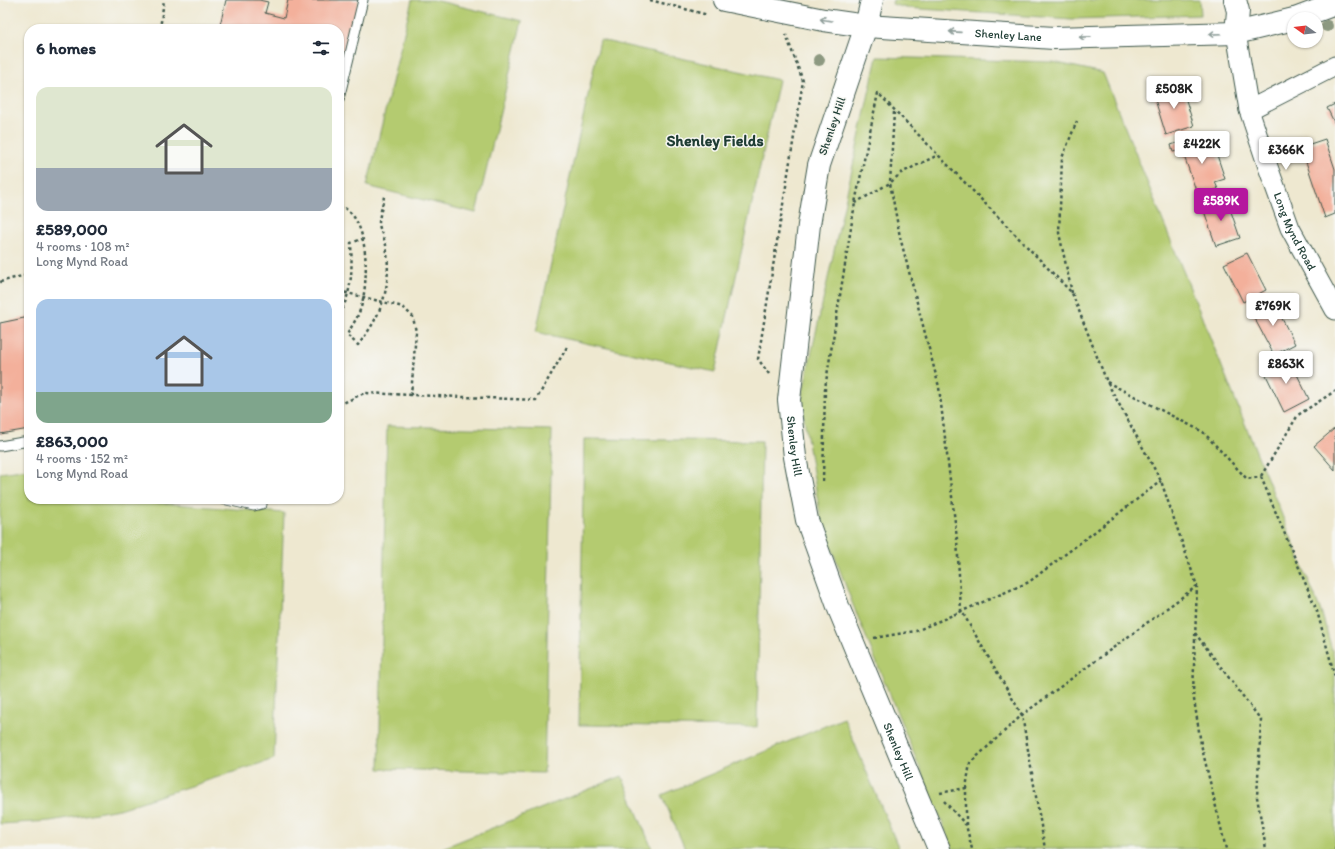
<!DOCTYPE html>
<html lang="en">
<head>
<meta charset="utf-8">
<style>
  body { margin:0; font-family:Itim,sans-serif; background:#f2f2f3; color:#1f2937; height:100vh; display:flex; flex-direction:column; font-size:15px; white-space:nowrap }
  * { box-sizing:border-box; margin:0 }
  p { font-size:13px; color:#747a83 }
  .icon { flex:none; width:22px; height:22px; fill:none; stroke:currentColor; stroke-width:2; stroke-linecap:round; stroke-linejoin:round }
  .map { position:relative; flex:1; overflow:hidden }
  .details { position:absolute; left:24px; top:24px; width:320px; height:480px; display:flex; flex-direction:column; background:#fff; border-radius:16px; box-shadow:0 1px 3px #0004 }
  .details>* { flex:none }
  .needle { width:26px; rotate:284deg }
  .tools { position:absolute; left:1287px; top:12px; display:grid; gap:8px }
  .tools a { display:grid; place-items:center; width:36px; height:36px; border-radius:50%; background:#fff; box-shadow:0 1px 3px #0004; font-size:20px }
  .price { position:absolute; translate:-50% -34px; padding:0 9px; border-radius:4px; background:#fff; color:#222; font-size:13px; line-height:26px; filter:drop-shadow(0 1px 2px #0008) }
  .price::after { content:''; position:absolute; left:50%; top:24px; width:12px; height:9px; margin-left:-6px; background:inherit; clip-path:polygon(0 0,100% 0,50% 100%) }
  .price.on { background:#b5179e; color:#fff }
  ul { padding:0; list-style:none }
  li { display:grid; align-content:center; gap:8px; height:212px; padding:0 12px }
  li span { display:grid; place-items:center; height:124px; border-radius:12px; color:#555 }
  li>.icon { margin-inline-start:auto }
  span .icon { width:72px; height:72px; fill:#fffc; stroke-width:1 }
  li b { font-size:17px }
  h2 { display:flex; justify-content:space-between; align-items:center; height:48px; padding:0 12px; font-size:17px }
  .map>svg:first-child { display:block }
  .green { fill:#b4cb70; stroke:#6a8452 }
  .building { fill:#f3b09b }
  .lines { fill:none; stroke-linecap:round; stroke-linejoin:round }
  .service-casing { stroke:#3e574b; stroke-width:11 }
  .minor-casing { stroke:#3e574b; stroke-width:21 }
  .tertiary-casing { stroke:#3e574b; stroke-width:24 }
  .secondary-casing { stroke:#3e574b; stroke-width:24 }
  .path { stroke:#3e574b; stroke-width:2.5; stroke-dasharray:3 3; stroke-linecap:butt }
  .service { stroke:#fff; stroke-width:9 }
  .minor { stroke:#fff; stroke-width:19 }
  .tertiary { stroke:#fff; stroke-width:22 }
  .secondary { stroke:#fff; stroke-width:22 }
  .tree { fill:#8d9981 }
  .oneway { stroke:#8f9e9a }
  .labels { text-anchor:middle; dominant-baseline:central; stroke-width:3; stroke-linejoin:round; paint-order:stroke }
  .street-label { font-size:12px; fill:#1f3d34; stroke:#f6f6f2 }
  .district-label { font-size:16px; font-weight:bold; fill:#1f3d34; stroke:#f6f6f2 }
</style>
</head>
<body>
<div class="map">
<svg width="1335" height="849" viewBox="0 0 1335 849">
  <rect width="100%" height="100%" fill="#f6f6f2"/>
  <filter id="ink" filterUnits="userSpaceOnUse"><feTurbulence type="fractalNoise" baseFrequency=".025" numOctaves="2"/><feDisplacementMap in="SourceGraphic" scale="8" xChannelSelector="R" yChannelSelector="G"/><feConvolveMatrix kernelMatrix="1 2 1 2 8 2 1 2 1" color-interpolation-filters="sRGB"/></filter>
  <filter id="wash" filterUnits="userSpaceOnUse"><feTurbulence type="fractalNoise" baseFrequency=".012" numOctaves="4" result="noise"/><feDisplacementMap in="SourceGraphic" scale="16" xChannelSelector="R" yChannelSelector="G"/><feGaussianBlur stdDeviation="0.9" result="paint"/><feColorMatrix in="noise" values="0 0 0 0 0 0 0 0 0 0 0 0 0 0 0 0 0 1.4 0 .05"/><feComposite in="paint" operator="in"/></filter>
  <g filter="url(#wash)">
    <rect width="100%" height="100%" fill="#eee8d0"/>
    <g class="green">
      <polygon points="412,0 434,0 522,21 476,213 367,186"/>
      <polygon points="893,0 1200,0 1201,15 1072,19 906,8 892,4"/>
      <polygon points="600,40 779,80 715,372 536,332"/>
      <polygon points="877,57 1053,62 1103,73 1322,614 1335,661 1335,849 953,849 853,605 821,520 801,400"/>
      <polygon points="387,426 552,430 544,773 379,769"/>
      <polygon points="584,439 762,441 757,727 579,725"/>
      <polygon points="29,469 29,499 112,499 284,513 274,759 119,809 50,821 0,824 0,473"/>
      <polygon points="844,718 899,849 685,849 662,795"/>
      <polygon points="622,776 652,849 440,849"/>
    </g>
    <g id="blocks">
      <g class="building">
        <polygon points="226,0 259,0 268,2 265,13 284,18 288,0 359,0 340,79 339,29 219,29"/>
        <polygon points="1181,84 1194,126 1166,135 1153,93"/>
        <polygon points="1335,104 1335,124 1327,108"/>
        <polygon points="1189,139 1192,147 1212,140 1225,179 1215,182 1218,189 1198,196 1182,150 1173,152 1171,145"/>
        <polygon points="1325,139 1335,169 1335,214 1325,218 1301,147"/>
        <polygon points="1226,197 1240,238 1216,246 1202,205"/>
        <polygon points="1247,253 1266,290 1243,302 1224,264"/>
        <polygon points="1272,299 1295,344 1274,355 1250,310"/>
        <polygon points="29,317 29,429 0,434 0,323"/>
        <polygon points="1289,358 1309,399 1284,412 1264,371"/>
        <polygon points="1334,429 1335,430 1335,470 1314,446"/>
      </g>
    </g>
  </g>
  <g filter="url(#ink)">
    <use href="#blocks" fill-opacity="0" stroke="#3e574b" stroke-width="1"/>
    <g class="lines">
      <g class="service-casing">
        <g id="service">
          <polyline points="339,99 363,0"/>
          <polyline points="0,446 29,441"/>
          <polyline points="222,499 254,506 262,504 261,499"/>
        </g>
      </g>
      <g class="minor-casing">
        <g id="minor">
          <path id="s1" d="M1236,33L1249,110L1268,167L1290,228L1335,310"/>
          <polyline points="1249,110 1335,66"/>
        </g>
      </g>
      <g class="tertiary-casing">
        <g id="tertiary">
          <path id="s2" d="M866,26L819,165L809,225L789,400L795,457L807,520L839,609L939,849"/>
        </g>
      </g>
      <g class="secondary-casing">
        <g id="secondary">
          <path id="s3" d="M724,0L824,20L866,26L1054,38L1236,33L1294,19"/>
          <polyline points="1235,0 1238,11 1236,33"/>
          <polyline points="1295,19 1335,4"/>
          <polyline points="866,26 872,0"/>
        </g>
      </g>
      <g class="path">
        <polyline points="650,0 708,15"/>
        <polyline points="160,29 164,0"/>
        <polyline points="894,112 890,183 900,237 939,387 957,539 961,610 1022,715 1045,849"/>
        <polyline points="855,203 890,183 901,173 938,155"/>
        <path d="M339,206C371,214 369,286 360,310C357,319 351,327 347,335L358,345C383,314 392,285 386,245C384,238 380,231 379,224C379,215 383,205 384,196"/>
        <polyline points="0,282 29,274"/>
        <polyline points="339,291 403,307 413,317 416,332 411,395"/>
        <polyline points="1072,293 1059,233 1062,158 1077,121"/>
        <path d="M339,314C353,292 352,268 351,243L362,239"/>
        <polyline points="769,374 758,359 803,81 786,35"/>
        <polyline points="1107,382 1203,432 1247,479 1261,477"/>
        <polyline points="339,405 364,393 536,400 567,347"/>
        <polyline points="1261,476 1298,415 1335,391"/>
        <polyline points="1261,477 1317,611 1335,677"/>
        <polyline points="823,481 825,388 855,203 878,93 1072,293 1107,382 1161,481 1197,586 1193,693 1201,744 1226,849"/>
        <polyline points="1195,633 1261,720 1257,797 1266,849"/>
        <polyline points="874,638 916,631 1029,582 1161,481"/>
        <polyline points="940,793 966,788"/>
        <polyline points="944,801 966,825 972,849"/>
        <polyline points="966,825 966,788 970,763 1022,715 1197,586"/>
        <polyline points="1334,849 1335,849"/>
      </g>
      <use href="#service" class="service"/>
      <use href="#minor" class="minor"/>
      <use href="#tertiary" class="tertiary"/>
      <use href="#secondary" class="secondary"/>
    </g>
    <g class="tree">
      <circle cx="1327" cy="26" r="6"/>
      <circle cx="819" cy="60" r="6"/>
    </g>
    <defs><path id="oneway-shaft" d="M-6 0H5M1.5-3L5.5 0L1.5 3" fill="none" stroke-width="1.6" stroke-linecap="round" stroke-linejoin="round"/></defs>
    <g class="oneway">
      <use href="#oneway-shaft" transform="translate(826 20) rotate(-171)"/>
      <use href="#oneway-shaft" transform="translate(955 32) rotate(-176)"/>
      <use href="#oneway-shaft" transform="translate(1215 34) rotate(178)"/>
      <use href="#oneway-shaft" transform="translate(1085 37) rotate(178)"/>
    </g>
  </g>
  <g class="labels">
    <g class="street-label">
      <text stroke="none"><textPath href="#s3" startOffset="287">Shenley Lane</textPath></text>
      <text transform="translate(832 126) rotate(-71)">Shenley Hill</text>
      <text stroke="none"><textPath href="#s1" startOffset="208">Long Mynd Road</textPath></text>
      <text stroke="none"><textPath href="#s2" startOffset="430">Shenley Hill</textPath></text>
      <text stroke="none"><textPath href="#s2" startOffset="754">Shenley Hill</textPath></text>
    </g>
    <g class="district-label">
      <text x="715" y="140">Shenley Fields</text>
    </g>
  </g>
</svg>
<div class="tools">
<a><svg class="needle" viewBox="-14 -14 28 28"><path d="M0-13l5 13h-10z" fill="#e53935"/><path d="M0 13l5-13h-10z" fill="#747a83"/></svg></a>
</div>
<b class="price" style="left:1174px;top:110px">£508K</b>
<b class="price" style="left:1202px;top:165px">£422K</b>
<b class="price" style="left:1286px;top:171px">£366K</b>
<b class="price on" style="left:1221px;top:222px">£589K</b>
<b class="price" style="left:1273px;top:327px">£769K</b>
<b class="price" style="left:1286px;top:385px">£863K</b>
<section class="details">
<h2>6 homes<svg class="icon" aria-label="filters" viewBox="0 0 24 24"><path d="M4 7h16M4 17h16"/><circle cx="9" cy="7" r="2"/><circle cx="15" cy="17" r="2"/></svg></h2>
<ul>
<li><span style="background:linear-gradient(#dfe7d0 65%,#9aa5b1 0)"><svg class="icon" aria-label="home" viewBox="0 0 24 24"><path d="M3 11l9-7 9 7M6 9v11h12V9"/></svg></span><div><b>£589,000</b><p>4 rooms · 108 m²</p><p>Long Mynd Road</p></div></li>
<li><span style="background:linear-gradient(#a9c7e8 75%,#7fa58c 0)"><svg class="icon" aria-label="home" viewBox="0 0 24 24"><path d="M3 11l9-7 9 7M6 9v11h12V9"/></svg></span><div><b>£863,000</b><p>4 rooms · 152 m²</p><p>Long Mynd Road</p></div></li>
</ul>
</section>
</div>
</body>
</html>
